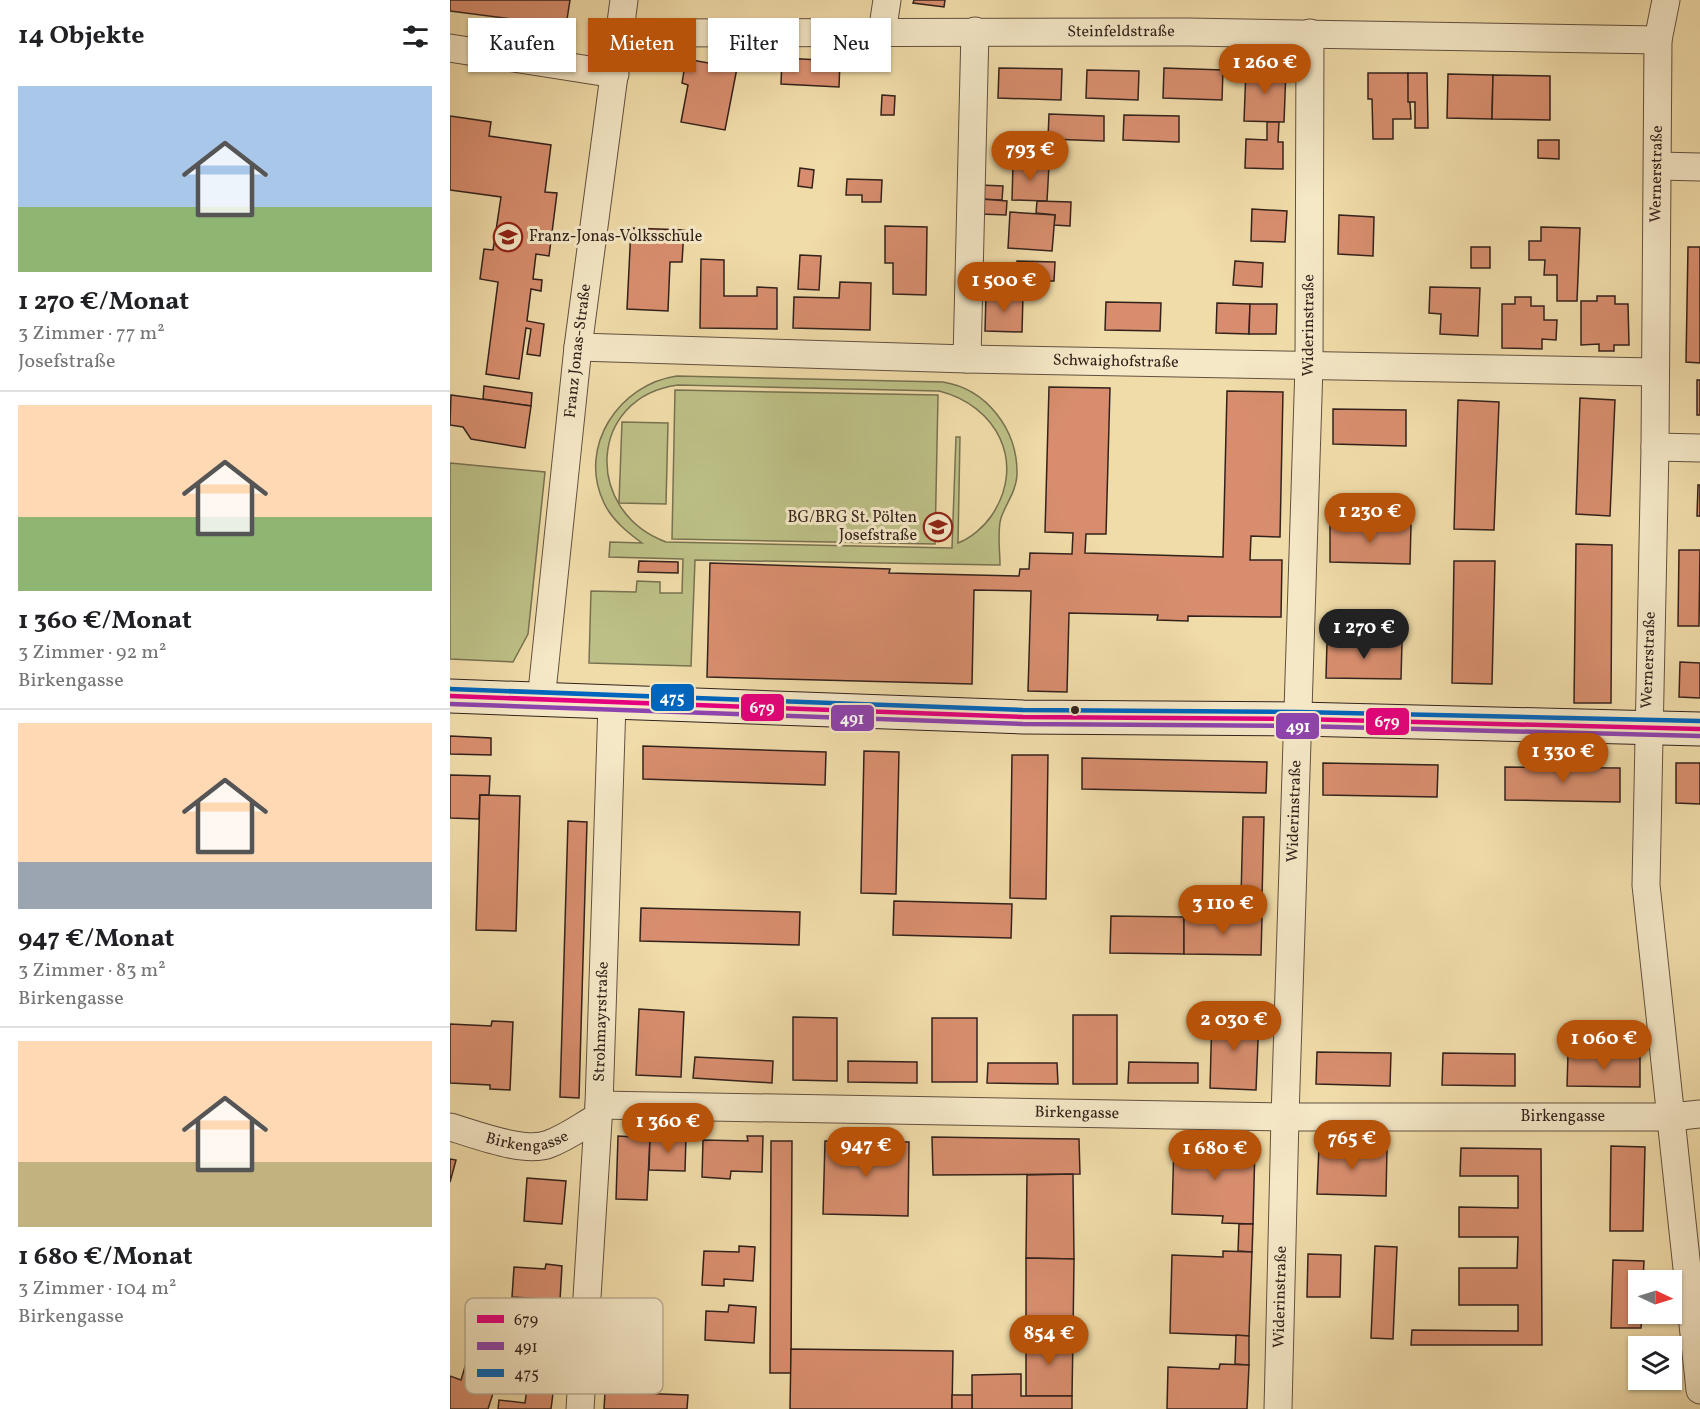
<!DOCTYPE html>
<html lang="de">
<head>
<meta charset="utf-8">
<style>
  body { margin:0; font-family:Vollkorn,serif; background:#f2f2f2; color:#202124; height:100vh; display:flex; flex-direction:column; font-size:22px; white-space:nowrap }
  * { box-sizing:border-box; margin:0 }
  p { font-size:20px; color:#757577 }
  .icon { flex:none; width:33px; height:33px; fill:none; stroke:currentColor; stroke-width:2; stroke-linecap:round; stroke-linejoin:round }
  .map { position:relative; flex:1; overflow:hidden }
  .details { display:flex; flex-direction:column; background:#fff; width:450px }
  .details>* { flex:none }
  .hud { position:absolute; left:18px; top:18px; width:570px; height:54px; display:flex; gap:12px }
  .needle { width:39px; rotate:94deg }
  .controls { position:absolute; left:1178px; top:1270px; display:grid; gap:12px }
  .controls a { display:grid; place-items:center; width:54px; height:54px; border-radius:0px; background:#fff; box-shadow:0 2px 4px #0004; font-size:30px }
  .price { position:absolute; translate:-50% -51px; padding:0 14px; border-radius:21px; background:#b45309; color:#fff; font-size:20px; line-height:39px; filter:drop-shadow(0 2px 3px #0008) }
  .price::after { content:''; position:absolute; left:50%; top:36px; width:18px; height:14px; margin-left:-9px; background:inherit; clip-path:polygon(0 0,100% 0,50% 100%) }
  .price.on { background:#222; color:#fff }
  ul { padding:0; list-style:none }
  li { display:grid; align-content:center; gap:12px; height:318px; padding:0 18px }
  li+li { border-top:2px solid #e0e0e0 }
  li span { display:grid; place-items:center; height:186px; border-radius:0px; color:#555 }
  li>.icon { margin-inline-start:auto }
  span .icon { width:108px; height:108px; fill:#fffc; stroke-width:1 }
  li b { font-size:26px }
  h2 { display:flex; justify-content:space-between; align-items:center; height:72px; padding:0 18px; font-size:26px }
  .tag { padding:0 21px; border-radius:0px; background:#fff; box-shadow:0 2px 4px #0004; font-size:21px; line-height:54px }
  .tag.on { background:#b45309; color:#fff }
  main { display:flex; flex:1; min-height:0 }
  .map>svg:first-child { display:block }
  .green { fill:#bcc086; stroke:#787151; stroke-width:1.5; fill-rule:evenodd }
  .building { fill:#d88e6e; stroke:#33221c; stroke-width:1.5 }
  .lines { fill:none; stroke-linecap:round; stroke-linejoin:round }
  .street-casing { stroke:#62503f; stroke-width:29 }
  .secondary-casing { stroke:#33221c; stroke-width:35 }
  .street { stroke:#f5e8c7; stroke-width:27 }
  .secondary { stroke:#f5e8c7; stroke-width:33 }
  .bus-1-casing { stroke:#f5e8c7; stroke-width:9 }
  .bus-2-casing { stroke:#f5e8c7; stroke-width:9 }
  .bus-3-casing { stroke:#f5e8c7; stroke-width:9 }
  .bus-1 { stroke:#e5007d; stroke-width:4.5 }
  .bus-2 { stroke:#8e44ad; stroke-width:4.5 }
  .bus-3 { stroke:#0065bd; stroke-width:4.5 }
  .bus-dot { fill:#33221c; stroke:#f5e8c7; stroke-width:2 }
  .labels { text-anchor:middle; dominant-baseline:central; stroke-width:6; stroke-linejoin:round; paint-order:stroke }
  .street-label { font-size:16px; fill:#33221c; stroke:#f5e8c7 }
  .poi-label { font-size:16px; fill:#33221c; stroke:#f5e8c7; text-anchor:start }
  .key { fill:#f5e8c7; stroke:#bbad94; stroke-width:1.5 }
  .key-label { font-size:16px; fill:#33221c }
  .line-badge { stroke:#f5e8c7; stroke-width:2 }
  .badge-label { font-size:16px; text-anchor:middle; font-weight:bold; fill:#fff }
</style>
</head>
<body>
<main>
<section class="details">
<h2>14 Objekte<svg class="icon" aria-label="filters" viewBox="0 0 24 24"><path d="M4 7h16M4 17h16"/><circle cx="9" cy="7" r="2"/><circle cx="15" cy="17" r="2"/></svg></h2>
<ul>
<li><span style="background:linear-gradient(#a9c7e8 65%,#8fb573 0)"><svg class="icon" aria-label="home" viewBox="0 0 24 24"><path d="M3 11l9-7 9 7M6 9v11h12V9"/></svg></span><div><b>1 270 €/Monat</b><p>3 Zimmer · 77 m²</p><p>Josefstraße</p></div></li>
<li><span style="background:linear-gradient(#ffd9b3 60%,#8fb573 0)"><svg class="icon" aria-label="home" viewBox="0 0 24 24"><path d="M3 11l9-7 9 7M6 9v11h12V9"/></svg></span><div><b>1 360 €/Monat</b><p>3 Zimmer · 92 m²</p><p>Birkengasse</p></div></li>
<li><span style="background:linear-gradient(#ffd9b3 75%,#9aa5b1 0)"><svg class="icon" aria-label="home" viewBox="0 0 24 24"><path d="M3 11l9-7 9 7M6 9v11h12V9"/></svg></span><div><b>947 €/Monat</b><p>3 Zimmer · 83 m²</p><p>Birkengasse</p></div></li>
<li><span style="background:linear-gradient(#ffd9b3 65%,#c2b280 0)"><svg class="icon" aria-label="home" viewBox="0 0 24 24"><path d="M3 11l9-7 9 7M6 9v11h12V9"/></svg></span><div><b>1 680 €/Monat</b><p>3 Zimmer · 104 m²</p><p>Birkengasse</p></div></li>
</ul>
</section>
<div class="map">
<svg width="1250" height="1409" viewBox="0 0 1250 1409">
  <rect width="100%" height="100%" fill="#f0dca9"/>
  <filter id="stains"><feTurbulence type="fractalNoise" baseFrequency=".00333" numOctaves="4"/><feColorMatrix values="0 0 0 0 .2 0 0 0 0 .09 0 0 0 0 .02 0 0 0 .5 -.17"/></filter>
  <radialGradient id="worn" r=".72"><stop offset=".6" stop-color="#630" stop-opacity="0"/><stop offset="1" stop-color="#630" stop-opacity=".3"/></radialGradient>
  <g class="green">
    <path d="M227,376L493,382C537,389 568,430 567,475C566,492 556,503 551,518C547,531 550,551 550,565L245,560L241,666L139,663L141,591L186,592L187,581L210,582V593H232L233,559L159,557L160,542L192,543C177,532 162,520 154,503C127,447 169,384 227,376ZM228,385L489,391C546,405 577,462 542,515C534,527 521,538 508,543L510,437H506L502,548L216,542C133,511 138,397 228,385Z"/>
    <polygon points="225,390 488,395 485,544 222,539"/>
    <polygon points="172,422 218,423 216,504 169,503"/>
    <polygon points="0,463 95,472 78,634 63,662 0,659"/>
  </g>
  <g class="building">
    <polygon points="0,0 120,0 116,26 0,11"/>
    <polygon points="464,0 495,0 494,7 463,3"/>
    <polygon points="332,58 390,61 389,87 331,84"/>
    <polygon points="236,59 287,68 275,130 231,122 238,85 232,83"/>
    <polygon points="549,68 612,69 611,100 548,98"/>
    <polygon points="714,68 773,70 772,100 713,98"/>
    <polygon points="796,69 836,70 834,122 794,121"/>
    <polygon points="637,70 689,71 688,100 636,98"/>
    <polygon points="918,73 958,73 961,119 943,119 943,139 923,139 922,99 918,99"/>
    <polygon points="958,73 977,73 978,128 965,128 965,102 958,102"/>
    <polygon points="998,74 1043,75 1042,119 997,118"/>
    <polygon points="1043,75 1100,76 1100,120 1042,119"/>
    <polygon points="432,95 445,96 444,115 431,115"/>
    <polygon points="599,114 654,116 654,141 598,139"/>
    <polygon points="674,115 729,116 729,142 673,140"/>
    <polygon points="0,116 41,122 39,136 101,145 95,192 107,193 99,256 86,254 83,279 92,280 91,291 81,289 77,321 94,324 90,356 77,354 81,329 76,328 69,379 36,374 48,282 30,279 34,249 43,250 51,197 0,190"/>
    <polygon points="817,122 829,122 828,142 833,142 833,169 795,168 796,139 817,140"/>
    <polygon points="1088,140 1109,140 1109,159 1088,158"/>
    <polygon points="563,164 599,165 597,201 562,200"/>
    <polygon points="350,168 364,170 362,188 348,186"/>
    <polygon points="397,179 432,180 431,202 412,202 412,195 396,195"/>
    <polygon points="530,185 553,186 552,200 529,199"/>
    <polygon points="531,199 557,201 556,215 530,214"/>
    <polygon points="587,201 621,202 620,226 604,225 605,215 586,213"/>
    <polygon points="802,209 837,211 835,242 801,241"/>
    <polygon points="560,212 605,215 602,251 558,248"/>
    <polygon points="889,215 924,217 923,256 888,254"/>
    <polygon points="435,226 477,227 476,295 443,294 443,263 435,263"/>
    <polygon points="1091,227 1130,228 1127,301 1107,301 1107,275 1094,275 1095,260 1079,260 1079,241 1091,241"/>
    <polygon points="181,228 234,230 232,262 220,262 218,311 177,309"/>
    <rect x="1021" y="247" width="19" height="21"/>
    <polygon points="1238,247 1250,247 1250,363 1236,362"/>
    <polygon points="350,255 371,256 369,290 348,289"/>
    <polygon points="251,259 274,260 274,296 307,296 307,287 327,288 327,329 250,328"/>
    <polygon points="567,261 605,262 604,281 590,281 590,286 565,285"/>
    <polygon points="785,261 813,263 812,287 783,285"/>
    <polygon points="390,282 421,283 420,330 343,328 344,297 389,298"/>
    <polygon points="980,287 1030,288 1028,336 990,334 991,314 979,313"/>
    <polygon points="536,294 573,295 572,332 535,331"/>
    <polygon points="1147,296 1165,296 1165,304 1178,304 1179,345 1164,345 1164,351 1149,351 1149,344 1131,345 1131,301 1147,301"/>
    <polygon points="1065,297 1081,297 1081,306 1094,306 1094,320 1107,320 1106,340 1092,339 1092,349 1052,348 1052,304 1065,304"/>
    <polygon points="656,302 711,303 710,331 655,330"/>
    <polygon points="767,303 800,304 799,334 766,333"/>
    <polygon points="800,304 827,304 826,334 799,334"/>
    <rect x="1247" y="380" width="3" height="35"/>
    <polygon points="34,386 82,393 81,406 33,399"/>
    <polygon points="599,387 660,388 656,534 636,534 635,553 773,557 777,391 833,392 830,537 801,536 800,560 832,560 831,617 738,616 738,621 707,620 708,615 619,613 617,692 578,691 581,591 524,590 522,684 257,677 260,563 440,569 439,573 569,576 570,569 579,569 580,553 622,554 623,533 595,532"/>
    <polygon points="1,395 81,406 75,448 21,439 13,427 0,425"/>
    <polygon points="1130,398 1165,400 1160,516 1126,514"/>
    <polygon points="1008,400 1049,402 1044,530 1004,529"/>
    <polygon points="883,409 956,410 956,446 883,444"/>
    <polygon points="1248,485 1250,485 1250,516 1247,516"/>
    <polygon points="880,524 961,525 960,564 880,562"/>
    <polygon points="1126,544 1162,545 1161,703 1124,703"/>
    <polygon points="1229,550 1250,550 1249,626 1228,626"/>
    <polygon points="189,561 228,562 228,573 188,572"/>
    <polygon points="1004,561 1045,561 1042,684 1002,683"/>
    <polygon points="877,641 952,642 951,679 876,678"/>
    <polygon points="1230,662 1250,663 1250,698 1229,697"/>
    <polygon points="0,736 41,738 41,755 0,754"/>
    <polygon points="193,746 376,752 375,785 193,779"/>
    <polygon points="414,751 449,752 446,894 411,893"/>
    <polygon points="562,755 598,755 596,899 560,898"/>
    <polygon points="632,758 817,762 816,793 632,789"/>
    <polygon points="873,763 988,765 987,797 873,795"/>
    <polygon points="1226,763 1250,763 1250,804 1226,803"/>
    <polygon points="1055,767 1170,768 1170,802 1055,800"/>
    <polygon points="0,775 40,776 39,795 30,795 29,819 0,818"/>
    <polygon points="30,795 70,796 66,931 26,930"/>
    <polygon points="793,817 814,817 812,898 791,898"/>
    <polygon points="118,821 137,822 129,1098 110,1097"/>
    <polygon points="444,901 562,904 561,938 443,935"/>
    <polygon points="191,908 350,912 349,945 190,941"/>
    <polygon points="661,916 734,917 734,954 660,953"/>
    <polygon points="734,917 812,918 811,955 734,954"/>
    <polygon points="189,1009 234,1012 231,1077 186,1075"/>
    <polygon points="762,1014 809,1016 806,1090 760,1088"/>
    <rect x="623" y="1015" width="44" height="69"/>
    <polygon points="343,1017 387,1018 387,1081 343,1080"/>
    <rect x="482" y="1018" width="45" height="64"/>
    <polygon points="42,1021 63,1022 60,1090 40,1089 40,1085 0,1083 0,1024 41,1026"/>
    <polygon points="867,1052 941,1053 940,1086 866,1084"/>
    <polygon points="993,1053 1065,1054 1065,1086 992,1085"/>
    <polygon points="1118,1054 1190,1056 1190,1087 1117,1086"/>
    <polygon points="245,1057 323,1061 322,1083 243,1078"/>
    <polygon points="398,1061 467,1062 467,1083 398,1082"/>
    <polygon points="679,1062 748,1063 748,1083 678,1083"/>
    <polygon points="538,1063 607,1063 608,1084 537,1083"/>
    <polygon points="168,1136 200,1138 197,1200 166,1199"/>
    <polygon points="223,1136 236,1136 235,1171 199,1170 200,1138 223,1139"/>
    <polygon points="297,1136 313,1136 312,1172 281,1171 280,1179 252,1177 253,1140 298,1141"/>
    <polygon points="482,1137 629,1139 630,1174 483,1175"/>
    <polygon points="321,1141 342,1141 341,1373 320,1373"/>
    <polygon points="375,1141 459,1142 458,1216 373,1214"/>
    <polygon points="724,1143 805,1145 803,1224 772,1223 773,1216 722,1214"/>
    <polygon points="869,1146 937,1148 936,1196 867,1194"/>
    <polygon points="1161,1146 1195,1147 1193,1231 1160,1231"/>
    <polygon points="1011,1148 1091,1149 1092,1345 961,1345 962,1330 1068,1331 1068,1305 1009,1305 1009,1268 1067,1268 1068,1237 1009,1237 1009,1207 1068,1208 1068,1176 1010,1176"/>
    <polygon points="0,1159 6,1160 0,1182"/>
    <polygon points="623,1174 624,1259 576,1258 577,1175"/>
    <polygon points="77,1178 116,1181 112,1224 74,1221"/>
    <polygon points="789,1224 803,1224 802,1252 788,1251"/>
    <polygon points="289,1246 305,1247 303,1281 274,1279 274,1286 252,1285 254,1251 289,1252"/>
    <polygon points="925,1246 947,1247 943,1339 921,1338"/>
    <polygon points="773,1251 802,1252 799,1336 720,1333 722,1255 773,1257"/>
    <polygon points="858,1254 891,1255 890,1297 857,1297"/>
    <polygon points="576,1258 624,1259 623,1336 576,1335"/>
    <polygon points="1163,1260 1194,1261 1193,1281 1188,1281 1188,1314 1192,1314 1191,1328 1161,1328"/>
    <polygon points="96,1264 112,1266 110,1300 62,1297 64,1267 95,1269"/>
    <polygon points="279,1305 306,1307 304,1343 255,1340 256,1311 278,1312"/>
    <polygon points="576,1335 623,1336 622,1396 576,1396"/>
    <polygon points="786,1335 799,1336 799,1365 785,1364"/>
    <polygon points="341,1349 503,1351 502,1409 340,1409"/>
    <polygon points="17,1360 50,1371 38,1409 0,1409 0,1376 11,1380"/>
    <polygon points="770,1364 799,1365 797,1409 717,1409 718,1367 769,1369"/>
    <polygon points="79,1374 105,1378 101,1409 48,1409 49,1400 75,1403"/>
    <polygon points="571,1374 571,1396 622,1396 622,1409 522,1409 522,1375"/>
    <polygon points="155,1392 238,1395 237,1409 154,1409"/>
    <rect x="502" y="1395" width="20" height="14"/>
  </g>
  <g class="lines">
    <g class="street-casing">
      <g id="street">
        <polyline points="1216,0 1208,40 1205,447 1196,885 1250,1390"/>
        <path id="s1" d="M170,33L738,32L1208,40"/>
        <polyline points="432,33 437,0"/>
        <polyline points="0,48 165,74"/>
        <polyline points="1208,166 1250,167"/>
        <path id="s2" d="M128,347L517,359L1205,372"/>
        <polyline points="517,359 525,31"/>
        <polyline points="1205,447 1250,448"/>
        <path id="s3" d="M91,701L128,347L174,0"/>
        <path id="s4" d="M149,1105L835,1117H1222L1250,1114"/>
        <path id="s5" d="M0,1127C25,1134 75,1154 99,1144C116,1138 132,1126 148,1117"/>
        <path id="s6" d="M130,1409L149,1105L162,703"/>
        <path id="s7" d="M828,1409L835,1117L859,366L860,33"/>
      </g>
    </g>
    <g class="secondary-casing">
      <polyline id="secondary" points="0,696 573,717 849,719 1250,729"/>
    </g>
    <use href="#street" class="street"/>
    <use href="#secondary" class="secondary"/>
    <g class="bus-1-casing">
      <polyline id="bus-1" points="0,696 573,717 849,719 1250,729"/>
    </g>
    <g class="bus-2-casing">
      <polyline id="bus-2" points="0,704 573,724 849,726 1250,736"/>
    </g>
    <g class="bus-3-casing">
      <polyline id="bus-3" points="0,689 573,710 849,712 1250,721"/>
    </g>
    <use href="#bus-1" class="bus-1"/>
    <use href="#bus-2" class="bus-2"/>
    <use href="#bus-3" class="bus-3"/>
  </g>
  <defs>
    <g id="school-ring" transform="scale(1.5)"><circle r="9.5" fill="#f5e8c7" stroke="#8f2418" stroke-width="1.5"/><path d="M0-5L7-2L0 1L-7-2ZM-4 1L0 2.5L4 1V4Q0 6-4 4Z" fill="#8f2418"/></g>
  </defs>
  <g fill-rule="evenodd">
    <use href="#school-ring" x="58" y="237"/>
    <use href="#school-ring" x="488" y="527"/>
  </g>
  <circle class="bus-dot" cx="625" cy="710" r="5"/>
  <g class="labels">
    <g class="street-label">
      <text stroke="none"><textPath href="#s1" startOffset="501">Steinfeldstraße</textPath></text>
      <text transform="translate(1207 174) rotate(-89)">Wernerstraße</text>
      <text stroke="none"><textPath href="#s7" startOffset="1084">Widerinstraße</textPath></text>
      <text stroke="none"><textPath href="#s3" startOffset="352">Franz Jonas-Straße</textPath></text>
      <text stroke="none"><textPath href="#s2" startOffset="538">Schwaighofstraße</textPath></text>
      <text transform="translate(1199 660) rotate(-88)">Wernerstraße</text>
      <text stroke="none"><textPath href="#s7" startOffset="598">Widerinstraße</textPath></text>
      <text stroke="none"><textPath href="#s6" startOffset="388">Strohmayrstraße</textPath></text>
      <text stroke="none"><textPath href="#s4" startOffset="478">Birkengasse</textPath></text>
      <text stroke="none"><textPath href="#s4" startOffset="964">Birkengasse</textPath></text>
      <text stroke="none"><textPath href="#s5" startOffset="80">Birkengasse</textPath></text>
      <text stroke="none"><textPath href="#s7" startOffset="112">Widerinstraße</textPath></text>
    </g>
    <g class="poi-label">
      <text x="79" y="237">Franz-Jonas-Volksschule</text>
      <text x="467" y="518" text-anchor="end">BG/BRG St. Pölten<tspan x="467" dy="18">Josefstraße</tspan></text>
    </g>
  </g>
  <rect x="15" y="1298" width="198" height="96" rx="9" class="key"/>
  <rect x="27" y="1315" width="27" height="8" fill="#e5007d"/>
  <rect x="27" y="1342" width="27" height="8" fill="#8e44ad"/>
  <rect x="27" y="1369" width="27" height="8" fill="#0065bd"/>
  <g class="key-label">
    <text x="64" y="1325">679</text>
    <text x="64" y="1352">491</text>
    <text x="64" y="1379">475</text>
  </g>
  <g class="line-badge">
    <rect x="200" y="683" width="45" height="29" rx="6" fill="#0065bd"/>
    <rect x="290" y="693" width="45" height="29" rx="6" fill="#e5007d"/>
    <rect x="380" y="704" width="45" height="28" rx="6" fill="#8e44ad"/>
    <rect x="915" y="707" width="45" height="29" rx="6" fill="#e5007d"/>
    <rect x="825" y="712" width="45" height="28" rx="6" fill="#8e44ad"/>
  </g>
  <g class="badge-label">
    <text x="222" y="703">475</text>
    <text x="312" y="713">679</text>
    <text x="402" y="724">491</text>
    <text x="937" y="727">679</text>
    <text x="848" y="732">491</text>
  </g>
  <rect width="100%" height="100%" filter="url(#stains)"/>
  <rect width="100%" height="100%" fill="url(#worn)"/>
</svg>
<div class="controls">
<a><svg class="needle" viewBox="-14 -14 28 28"><path d="M0-13l5 13h-10z" fill="#e53935"/><path d="M0 13l5-13h-10z" fill="#757577"/></svg></a>
<a><svg class="icon" aria-label="layers" viewBox="0 0 24 24"><path d="M12 4l9 5-9 5-9-5zM3 14l9 5 9-5"/></svg></a>
</div>
<b class="price" style="left:815px;top:95px">1 260 €</b>
<b class="price" style="left:580px;top:182px">793 €</b>
<b class="price" style="left:554px;top:313px">1 500 €</b>
<b class="price" style="left:920px;top:544px">1 230 €</b>
<b class="price on" style="left:914px;top:660px">1 270 €</b>
<b class="price" style="left:1113px;top:784px">1 330 €</b>
<b class="price" style="left:773px;top:936px">3 110 €</b>
<b class="price" style="left:784px;top:1052px">2 030 €</b>
<b class="price" style="left:1154px;top:1071px">1 060 €</b>
<b class="price" style="left:218px;top:1154px">1 360 €</b>
<b class="price" style="left:902px;top:1171px">765 €</b>
<b class="price" style="left:416px;top:1178px">947 €</b>
<b class="price" style="left:765px;top:1181px">1 680 €</b>
<b class="price" style="left:599px;top:1366px">854 €</b>
<div class="hud">
<a class="tag">Kaufen</a>
<a class="tag on">Mieten</a>
<a class="tag">Filter</a>
<a class="tag">Neu</a>
</div>
</div>
</main>
</body>
</html>
